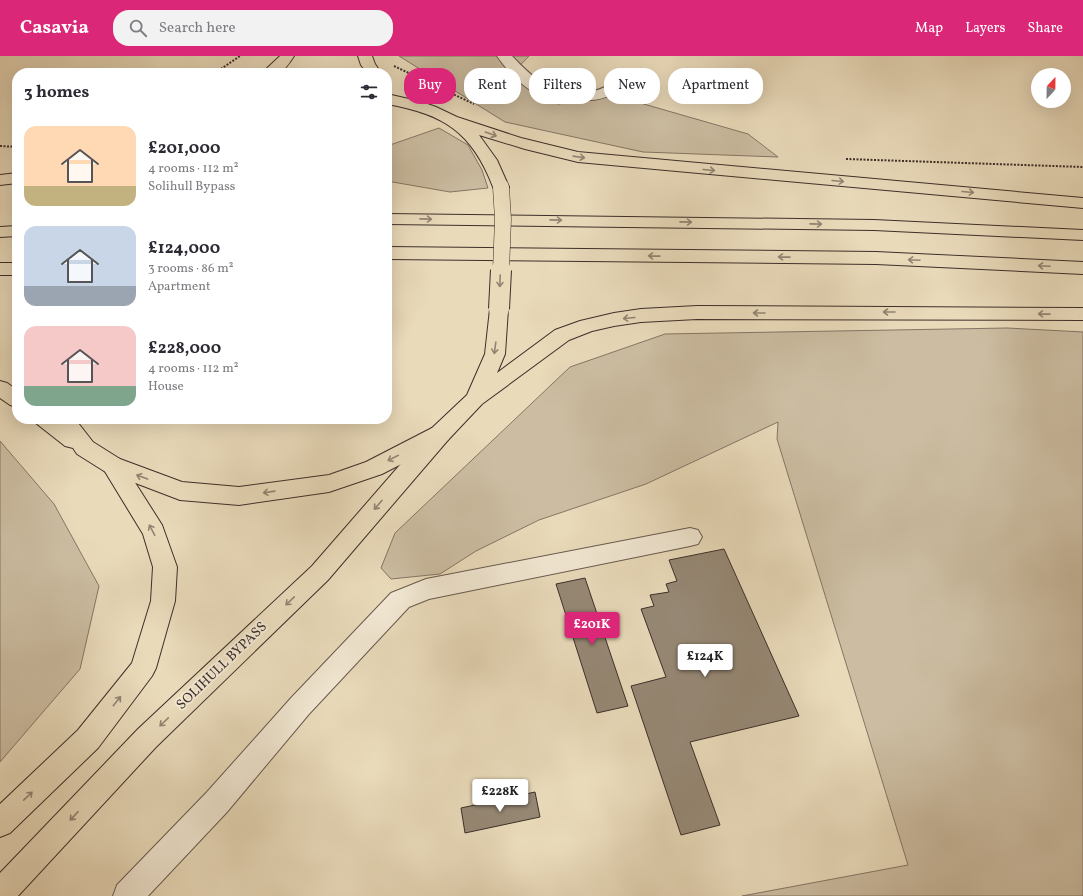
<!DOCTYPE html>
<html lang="en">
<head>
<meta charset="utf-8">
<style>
  body { margin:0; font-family:Vollkorn,serif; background:#f2f2f3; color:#2b2b33; height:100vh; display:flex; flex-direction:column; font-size:15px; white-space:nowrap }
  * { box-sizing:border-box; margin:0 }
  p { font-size:13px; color:#7c7c81 }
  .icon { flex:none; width:22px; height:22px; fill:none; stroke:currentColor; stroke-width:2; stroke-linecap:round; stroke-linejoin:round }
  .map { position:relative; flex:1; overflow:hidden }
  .sheet { position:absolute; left:12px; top:12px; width:380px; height:356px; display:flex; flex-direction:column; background:#fff; border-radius:16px; box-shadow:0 4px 16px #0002 }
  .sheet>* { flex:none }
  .hud { position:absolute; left:404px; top:12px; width:380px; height:36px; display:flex; gap:8px }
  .needle { width:26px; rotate:22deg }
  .buttons { position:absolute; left:1031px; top:12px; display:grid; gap:8px }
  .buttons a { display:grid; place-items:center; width:40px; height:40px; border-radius:50%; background:#fff; box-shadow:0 4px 16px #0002; font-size:20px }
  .price { position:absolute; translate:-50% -34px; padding:0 9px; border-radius:4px; background:#fff; color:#222; font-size:13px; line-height:26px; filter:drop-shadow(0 1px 2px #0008) }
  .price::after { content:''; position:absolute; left:50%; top:24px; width:12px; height:9px; margin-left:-6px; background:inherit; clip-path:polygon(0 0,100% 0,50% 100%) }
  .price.active { background:#db2777; color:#fff }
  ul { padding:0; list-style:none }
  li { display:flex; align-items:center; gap:12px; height:100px; padding:0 12px }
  li span { display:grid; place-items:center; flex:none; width:112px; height:80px; border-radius:12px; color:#555 }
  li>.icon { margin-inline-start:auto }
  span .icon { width:48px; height:48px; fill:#fffc; stroke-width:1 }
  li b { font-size:17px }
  h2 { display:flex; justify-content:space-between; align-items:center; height:48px; padding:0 12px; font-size:17px }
  .chip { padding:0 14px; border-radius:16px; background:#fff; box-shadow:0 4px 16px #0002; font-size:14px; line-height:36px }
  .chip.active { background:#db2777; color:#fff }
  header { display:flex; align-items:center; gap:24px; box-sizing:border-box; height:56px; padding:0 20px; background:#db2777; color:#fff }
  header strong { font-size:19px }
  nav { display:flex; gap:22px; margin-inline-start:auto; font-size:14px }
  .search { width:280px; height:36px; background:#f2f2f3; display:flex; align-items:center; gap:10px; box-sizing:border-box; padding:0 14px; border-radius:16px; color:#7c7c81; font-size:15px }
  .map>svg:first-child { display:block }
  .green { fill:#ccbda2; stroke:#847666 }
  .building { fill:#968875; stroke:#3c2f2a }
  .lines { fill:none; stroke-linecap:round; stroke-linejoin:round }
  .minor-casing { stroke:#675a4e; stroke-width:2 }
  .major-casing { stroke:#3c2f2a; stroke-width:2 }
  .highway-casing { stroke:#3c2f2a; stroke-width:2 }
  .path { stroke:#3c2f2a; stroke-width:2; stroke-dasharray:2 1.5; stroke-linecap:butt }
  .minor { fill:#f1e7d2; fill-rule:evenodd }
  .major { fill:#e9daba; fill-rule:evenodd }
  .highway { fill:#e9daba; fill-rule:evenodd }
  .highway-bridge-far1-casing { stroke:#3c2f2a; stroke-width:17; stroke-linecap:butt }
  .highway-bridge-casing { stroke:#3c2f2a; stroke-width:22; stroke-linecap:butt }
  .highway-bridge-far1 { stroke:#e9daba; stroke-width:16 }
  .highway-bridge { stroke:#e9daba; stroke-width:20 }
  .oneway { stroke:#928472 }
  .labels { text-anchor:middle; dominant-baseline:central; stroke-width:4; stroke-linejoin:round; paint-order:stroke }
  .street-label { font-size:14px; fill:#3c2f2a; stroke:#f1e7d2 }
</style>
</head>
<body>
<header>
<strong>Casavia</strong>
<div class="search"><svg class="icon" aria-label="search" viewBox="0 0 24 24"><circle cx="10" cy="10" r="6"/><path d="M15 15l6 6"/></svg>Search here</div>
<nav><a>Map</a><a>Layers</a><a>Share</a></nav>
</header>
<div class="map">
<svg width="1083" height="840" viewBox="0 0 1083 840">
  <rect width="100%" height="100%" fill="#e9daba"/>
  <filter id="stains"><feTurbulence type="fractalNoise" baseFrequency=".005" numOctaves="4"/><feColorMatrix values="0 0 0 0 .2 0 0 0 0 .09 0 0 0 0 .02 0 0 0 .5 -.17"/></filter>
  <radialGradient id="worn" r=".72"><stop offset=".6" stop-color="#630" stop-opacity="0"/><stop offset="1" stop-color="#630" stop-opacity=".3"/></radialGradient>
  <g class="green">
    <polygon points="399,0 529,0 512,18 558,48 616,40 748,78 778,101 643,96 505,66"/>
    <polygon points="439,72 468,89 482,114 488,132 450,136 387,125 387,107 390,89"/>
    <polygon points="1007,272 1083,276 1083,840 742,840 908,809 777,383 778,366 646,428 539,464 476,495 440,518 391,523 381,512 395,477 570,311 665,278"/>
    <polygon points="0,385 54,448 99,530 80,613 0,706"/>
  </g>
  <g class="building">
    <polygon points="724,493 799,660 690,686 720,769 681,779 631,630 666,621 641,553 654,550 650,539 669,536 666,528 677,525 669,504"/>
    <polygon points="585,522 628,650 597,657 556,528"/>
    <polygon points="535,736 540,761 465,777 461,752"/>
  </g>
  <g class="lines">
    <g class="minor-casing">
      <g id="minor">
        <path d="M497,0H512C536,25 553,41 590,36C602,34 612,25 623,28L625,31L623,34C613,38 602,44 591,44C578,46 555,45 542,40C525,34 507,15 497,0Z"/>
        <polygon points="690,472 698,474 702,481 698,488 690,490 429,543 409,551 309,658 227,756 148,840 113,840 117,829 207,736 291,642 391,537 426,523"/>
      </g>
    </g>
    <g class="major-casing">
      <g id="major">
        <polygon points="440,370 448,372 451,378 448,384 328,524 156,691 18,840 0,840 0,817 138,673 312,510 432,372"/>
        <polygon points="112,401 120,403 162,469 177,511 175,545 156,612 152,620 98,692 10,777 0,781 0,748 78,674 132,607 151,545 153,511 143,478 101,409 104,403"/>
      </g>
    </g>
    <g class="highway-casing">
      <g id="highway">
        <path d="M280,0H294C283,17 282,17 262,17Z"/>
        <polygon points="358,0 372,0 375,8 381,17 367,17 361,9"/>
        <path d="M387,38L422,46L436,51L457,61L521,82L578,96L1083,142V152L578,106L525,93L479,79L497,104L509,131L507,135L501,136L495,135L493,131C472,76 444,58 387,48Z"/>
        <polygon points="17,117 17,127 0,129 0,119"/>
        <polygon points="387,158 874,164 1083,174 1083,184 874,174 387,168"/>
        <polygon points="17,170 17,180 0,181 0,171"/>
        <polygon points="387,191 876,196 1083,206 1083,218 876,208 387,203"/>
        <rect x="0" y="207" width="17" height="12"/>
        <polygon points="499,247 506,249 508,253 505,298 497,317 555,274 580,265 614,257 641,253 697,250 1083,252 1083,264 697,263 641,266 614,270 592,275 569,284 482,348 448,384 382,418 329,436 239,449 180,444 104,415 77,398 73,392 65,390 37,368 34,363 75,363 93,386 120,403 182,426 239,431 329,419 366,406 432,372 467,339 485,298 490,253 492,249"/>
        <polygon points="0,325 7,327 17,334 17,351 10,349 0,342"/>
      </g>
    </g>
    <g class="path">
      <polyline points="394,10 474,48"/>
      <polyline points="215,17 240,0"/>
      <polyline points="0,90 17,91"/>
      <polyline points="846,103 1083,111"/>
    </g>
    <use href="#minor" class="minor"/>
    <use href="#major" class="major"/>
    <use href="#highway" class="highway"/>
    <g class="highway-bridge-far1-casing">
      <polyline id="highway-bridge-far1" points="501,215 503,163 501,131"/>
    </g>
    <g class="highway-bridge-casing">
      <polyline id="highway-bridge" points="499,253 501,214"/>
    </g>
    <use href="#highway-bridge-far1" class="highway-bridge-far1"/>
    <use href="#highway-bridge" class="highway-bridge"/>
  </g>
  <defs><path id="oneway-shaft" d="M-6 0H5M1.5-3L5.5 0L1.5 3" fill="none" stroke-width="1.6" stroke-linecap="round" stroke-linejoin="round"/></defs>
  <g class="oneway">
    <use href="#oneway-shaft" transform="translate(491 78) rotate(20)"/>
    <use href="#oneway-shaft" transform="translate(579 101) rotate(8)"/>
    <use href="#oneway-shaft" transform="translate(709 114) rotate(5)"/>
    <use href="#oneway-shaft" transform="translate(838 125) rotate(5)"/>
    <use href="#oneway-shaft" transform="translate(968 136) rotate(5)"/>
    <use href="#oneway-shaft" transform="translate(426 163) rotate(1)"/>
    <use href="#oneway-shaft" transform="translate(556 164) rotate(1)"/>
    <use href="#oneway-shaft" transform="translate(686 166) rotate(1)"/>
    <use href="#oneway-shaft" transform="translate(816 168) rotate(1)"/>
    <use href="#oneway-shaft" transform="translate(654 200) rotate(-179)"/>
    <use href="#oneway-shaft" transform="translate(784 201) rotate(-179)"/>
    <use href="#oneway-shaft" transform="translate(914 204) rotate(-177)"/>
    <use href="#oneway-shaft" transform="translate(1044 210) rotate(-177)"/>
    <use href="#oneway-shaft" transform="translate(500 225) rotate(92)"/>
    <use href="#oneway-shaft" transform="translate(889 256) rotate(180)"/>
    <use href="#oneway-shaft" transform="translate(759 257) rotate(180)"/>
    <use href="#oneway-shaft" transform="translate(1044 258) rotate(-179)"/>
    <use href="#oneway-shaft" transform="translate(629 262) rotate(175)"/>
    <use href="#oneway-shaft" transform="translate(495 292) rotate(98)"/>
    <use href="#oneway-shaft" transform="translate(393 402) rotate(153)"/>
    <use href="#oneway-shaft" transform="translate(142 421) rotate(-160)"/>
    <use href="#oneway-shaft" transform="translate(269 436) rotate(172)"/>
    <use href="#oneway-shaft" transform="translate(378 449) rotate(131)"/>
    <use href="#oneway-shaft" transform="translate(152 474) rotate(-118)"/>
    <use href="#oneway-shaft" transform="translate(290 545) rotate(136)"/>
    <use href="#oneway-shaft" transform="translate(117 645) rotate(-52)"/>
    <use href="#oneway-shaft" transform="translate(164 666) rotate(136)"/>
    <use href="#oneway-shaft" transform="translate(28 740) rotate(-44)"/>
    <use href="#oneway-shaft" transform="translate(74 760) rotate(133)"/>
  </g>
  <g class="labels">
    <g class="street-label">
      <text transform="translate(222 610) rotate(-44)">SOLIHULL BYPASS</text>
    </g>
  </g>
  <rect width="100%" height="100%" filter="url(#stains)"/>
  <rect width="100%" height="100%" fill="url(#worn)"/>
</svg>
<div class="buttons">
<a><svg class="needle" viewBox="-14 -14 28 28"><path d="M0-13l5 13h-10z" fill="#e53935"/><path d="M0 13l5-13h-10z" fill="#7c7c81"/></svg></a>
</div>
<b class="price active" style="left:592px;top:590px">£201K</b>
<b class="price" style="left:705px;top:622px">£124K</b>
<b class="price" style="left:500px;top:757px">£228K</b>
<div class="hud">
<a class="chip active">Buy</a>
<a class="chip">Rent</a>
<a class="chip">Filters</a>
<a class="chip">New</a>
<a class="chip">Apartment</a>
</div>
<section class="sheet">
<h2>3 homes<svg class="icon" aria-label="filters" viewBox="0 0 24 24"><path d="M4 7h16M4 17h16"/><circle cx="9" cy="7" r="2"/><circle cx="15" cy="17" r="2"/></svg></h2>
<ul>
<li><span style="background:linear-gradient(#ffd9b3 75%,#c2b280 0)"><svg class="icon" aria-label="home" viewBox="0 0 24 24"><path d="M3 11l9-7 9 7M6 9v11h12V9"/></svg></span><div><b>£201,000</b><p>4 rooms · 112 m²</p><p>Solihull Bypass</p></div></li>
<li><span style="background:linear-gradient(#c9d6e8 75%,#9aa5b1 0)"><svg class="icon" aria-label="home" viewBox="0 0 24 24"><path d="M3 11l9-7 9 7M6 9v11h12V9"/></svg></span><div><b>£124,000</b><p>3 rooms · 86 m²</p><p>Apartment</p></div></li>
<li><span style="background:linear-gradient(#f6c9c9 75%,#7fa58c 0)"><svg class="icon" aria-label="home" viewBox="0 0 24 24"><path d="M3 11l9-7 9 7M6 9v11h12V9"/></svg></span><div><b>£228,000</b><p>4 rooms · 112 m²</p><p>House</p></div></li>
</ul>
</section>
</div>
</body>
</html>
